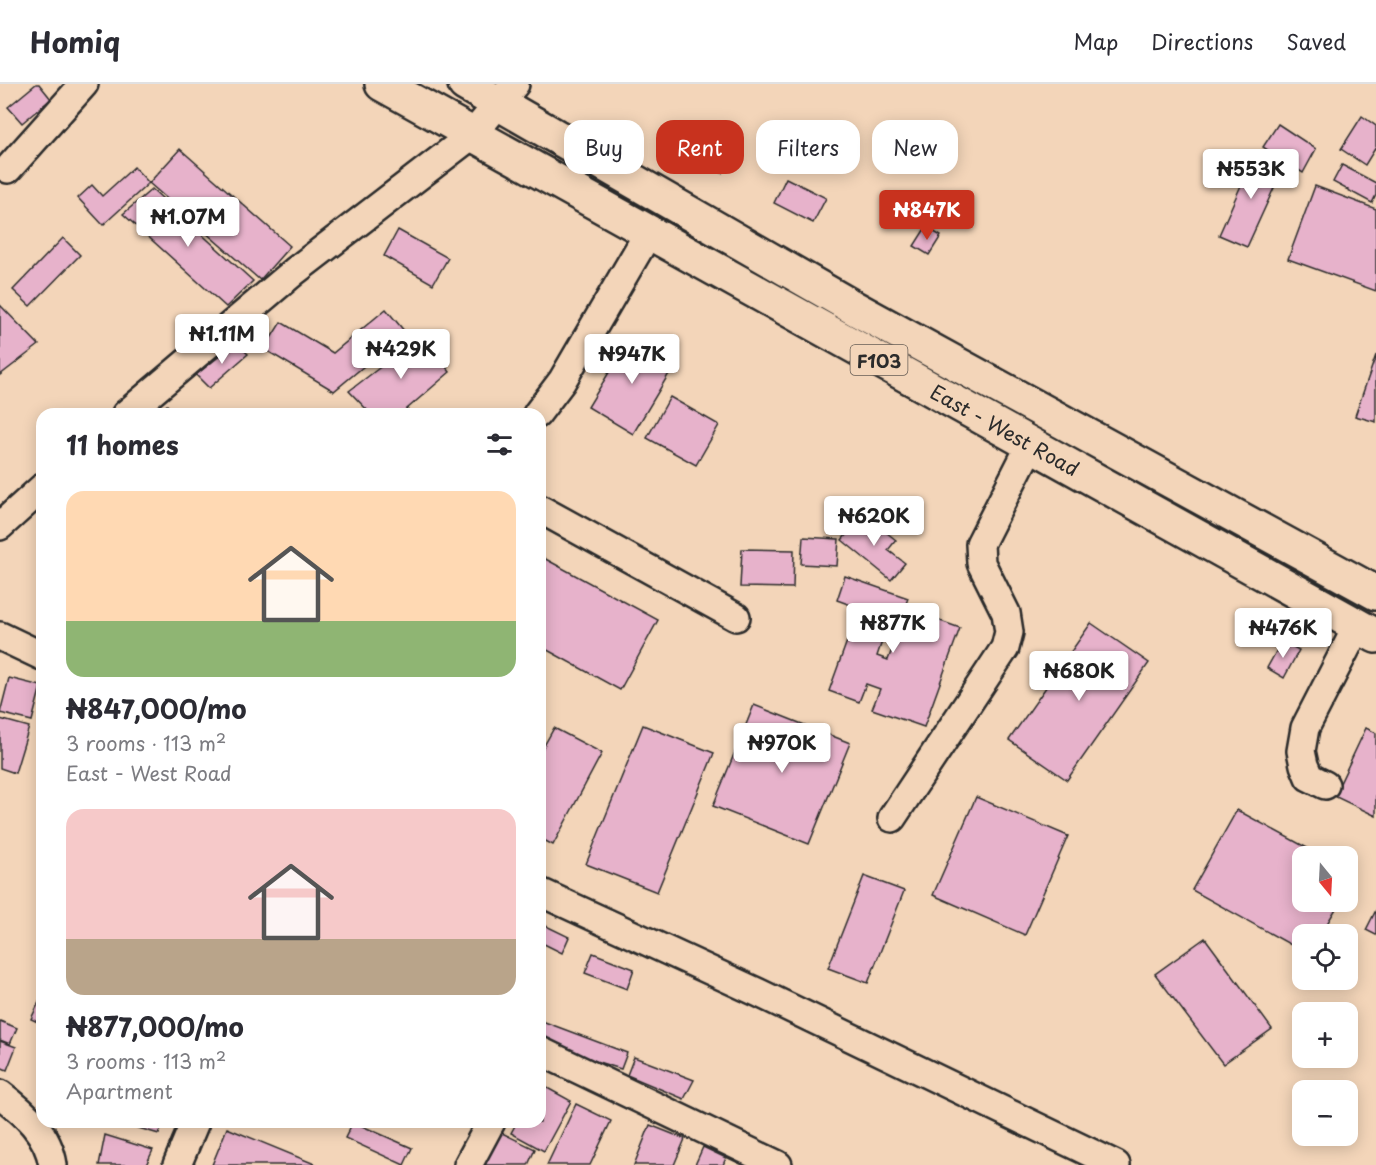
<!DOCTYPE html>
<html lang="en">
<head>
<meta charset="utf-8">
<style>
  body { margin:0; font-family:"Playpen Sans",sans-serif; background:#f2f2f3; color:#2b2b33; height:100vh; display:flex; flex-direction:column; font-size:22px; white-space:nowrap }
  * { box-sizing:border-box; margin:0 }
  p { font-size:20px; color:#7c7c81 }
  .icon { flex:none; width:33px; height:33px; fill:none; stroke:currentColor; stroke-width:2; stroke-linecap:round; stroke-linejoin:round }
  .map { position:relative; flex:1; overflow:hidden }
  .side { position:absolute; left:36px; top:324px; width:510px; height:720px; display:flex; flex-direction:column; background:#fff; border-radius:18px; box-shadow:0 3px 15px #0003 }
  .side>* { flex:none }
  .hud { position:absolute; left:564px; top:36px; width:570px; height:54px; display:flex; gap:12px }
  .needle { width:39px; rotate:162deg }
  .tools { position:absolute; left:1292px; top:762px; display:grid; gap:12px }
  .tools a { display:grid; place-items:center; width:66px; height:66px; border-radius:12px; background:#fff; box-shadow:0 3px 15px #0003; font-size:30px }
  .price { position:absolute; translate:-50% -51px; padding:0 14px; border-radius:6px; background:#fff; color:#222; font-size:20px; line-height:39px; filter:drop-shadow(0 2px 3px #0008) }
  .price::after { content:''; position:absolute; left:50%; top:36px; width:18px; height:14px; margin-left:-9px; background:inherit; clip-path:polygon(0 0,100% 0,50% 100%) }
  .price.active { background:#c8321e; color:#fff }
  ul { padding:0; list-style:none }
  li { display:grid; align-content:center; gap:12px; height:318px; padding:0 30px }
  li span { display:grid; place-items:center; height:186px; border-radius:18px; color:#555 }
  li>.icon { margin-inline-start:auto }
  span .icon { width:108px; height:108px; fill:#fffc; stroke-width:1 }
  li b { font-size:26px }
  h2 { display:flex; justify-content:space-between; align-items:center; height:72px; padding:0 30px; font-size:26px }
  .pill { padding:0 21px; border-radius:18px; background:#fff; box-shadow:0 3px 15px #0003; font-size:21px; line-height:54px }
  .pill.active { background:#c8321e; color:#fff }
  header { display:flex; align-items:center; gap:36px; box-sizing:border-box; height:84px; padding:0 30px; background:#fff; border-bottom:2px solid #e1e1e2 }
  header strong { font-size:28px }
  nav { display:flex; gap:33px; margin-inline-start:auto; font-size:21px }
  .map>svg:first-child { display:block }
  .building { fill:#e7b2cb; stroke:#2b2b2b; stroke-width:1.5 }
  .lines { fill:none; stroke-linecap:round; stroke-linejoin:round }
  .minor-casing { stroke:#2b2b2b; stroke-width:32 }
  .major-casing { stroke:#2b2b2b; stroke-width:38 }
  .minor { stroke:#f3d5b9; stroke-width:27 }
  .major { stroke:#f3d5b9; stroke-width:33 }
  .labels { text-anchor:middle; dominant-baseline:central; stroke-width:6; stroke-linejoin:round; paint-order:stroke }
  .shield { fill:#f3d5b9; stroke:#675e56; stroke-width:1.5 }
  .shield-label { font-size:18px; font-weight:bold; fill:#2b2b2b }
  .street-label { font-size:20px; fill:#2b2b2b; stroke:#f3d5b9 }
</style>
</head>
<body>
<header>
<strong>Homiq</strong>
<nav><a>Map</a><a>Directions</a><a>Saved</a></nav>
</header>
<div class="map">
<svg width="1376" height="1081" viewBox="0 0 1376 1081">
  <rect width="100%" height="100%" fill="#f3d5b9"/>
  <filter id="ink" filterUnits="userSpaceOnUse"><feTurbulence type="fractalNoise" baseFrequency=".0167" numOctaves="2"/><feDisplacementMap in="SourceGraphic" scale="12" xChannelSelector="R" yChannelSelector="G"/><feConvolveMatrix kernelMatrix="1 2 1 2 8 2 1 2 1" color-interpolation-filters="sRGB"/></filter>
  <g filter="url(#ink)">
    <g class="building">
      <polygon points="36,0 39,0 51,15 22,39 8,23"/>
      <polygon points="1362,32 1376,42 1376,63 1365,81 1341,65"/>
      <polygon points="1278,40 1316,65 1303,89 1263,63"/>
      <polygon points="682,45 717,67 730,47 743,55 722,89 673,59"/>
      <polygon points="180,65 290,162 260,196 149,99"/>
      <polygon points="1255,70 1284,82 1247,163 1219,151"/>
      <polygon points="1342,81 1376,99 1376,111 1372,119 1333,98"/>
      <polygon points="134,83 149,99 103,141 78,114 92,101 102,112"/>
      <polygon points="786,94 826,114 813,139 774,119"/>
      <polygon points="1315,102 1376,125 1376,207 1288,175"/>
      <polygon points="152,105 253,197 226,223 123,130"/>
      <polygon points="926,143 941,152 929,171 914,162"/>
      <polygon points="398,146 448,174 433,200 384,172"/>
      <polygon points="63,154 80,171 30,222 13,206"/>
      <polygon points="0,221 39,261 0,291"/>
      <polygon points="386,225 405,248 334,307 264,265 281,238 333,269"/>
      <polygon points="421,252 450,288 401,330 371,330 349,307"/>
      <polygon points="631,252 676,278 633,350 588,323"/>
      <polygon points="236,259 248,270 209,304 196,291"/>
      <polygon points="1376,271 1376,338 1355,332"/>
      <polygon points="670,313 719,341 696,381 647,354"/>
      <polygon points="167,321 175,330 155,330"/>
      <polygon points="859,435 868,442 872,437 896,456 888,466 905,479 891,496 842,456"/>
      <polygon points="803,453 839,455 837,482 801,480"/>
      <polygon points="742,465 794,466 793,504 740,503"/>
      <polygon points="540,472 658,536 620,606 540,562"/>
      <polygon points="845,492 908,514 900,537 890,534 877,572 888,576 907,525 960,544 924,643 872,625 880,605 866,600 859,618 829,607 859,524 837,516"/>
      <polygon points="1091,539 1149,579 1067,696 1009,656"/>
      <polygon points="1282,557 1299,566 1284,594 1267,584"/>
      <polygon points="9,594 41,602 32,637 0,629"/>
      <polygon points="754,621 850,659 809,760 713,722"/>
      <polygon points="0,635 29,643 15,689 0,684"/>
      <polygon points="643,641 714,669 657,808 586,780"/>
      <polygon points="554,644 602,669 553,761 540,754 540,669"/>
      <polygon points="1366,644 1376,649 1376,732 1334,712"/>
      <polygon points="976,713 1068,752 1025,851 933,811"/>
      <polygon points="1237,726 1322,772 1302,772 1302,818 1340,818 1321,850 1302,850 1302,867 1192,806"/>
      <polygon points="864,792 904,807 868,899 828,884"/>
      <polygon points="1376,826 1376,851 1366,846"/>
      <polygon points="540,839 569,853 562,869 540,858"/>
      <polygon points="1205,854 1272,945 1223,980 1155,890"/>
      <polygon points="593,869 634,885 627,905 585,889"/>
      <polygon points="42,912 42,940 31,935"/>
      <polygon points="0,937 17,944 10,960 0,956"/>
      <polygon points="542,937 627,969 621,985 540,960 540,945"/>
      <polygon points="0,957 16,963 7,986 0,983"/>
      <polygon points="634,973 694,996 684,1015 627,991"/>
      <polygon points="540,1000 571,1017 544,1067 511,1049 517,1038 540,1038"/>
      <polygon points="576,1020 611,1037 590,1081 547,1081"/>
      <polygon points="118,1038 163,1038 159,1050"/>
      <polygon points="353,1038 412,1064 404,1081 345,1054"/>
      <polygon points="650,1041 685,1055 674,1081 634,1081"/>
      <polygon points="227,1044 317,1081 212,1081"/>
      <polygon points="500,1048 535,1065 528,1081 484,1081"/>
      <polygon points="105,1051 153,1066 146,1081 99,1081"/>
      <polygon points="703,1063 726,1074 723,1081 695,1081"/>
    </g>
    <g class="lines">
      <g class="minor-casing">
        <g id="minor">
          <polyline points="8,85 84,0"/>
          <polyline points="126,330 295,187 472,51 515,0"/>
          <polyline points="537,330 562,297 649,148"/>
          <polyline points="540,425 736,533"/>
          <polyline points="0,442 42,404"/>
          <polyline points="0,552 42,572"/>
          <polyline points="1325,701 1309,693 1304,681 1301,667 1305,644 1358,541"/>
          <polyline points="892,734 1005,564 1009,548 1006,529 981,479 980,460 1031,360"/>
          <polyline points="540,808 759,909 1116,1081"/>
          <polyline points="540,967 778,1081"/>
          <path d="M0,1010C25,1029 48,1049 53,1081"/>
          <polyline points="177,1081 195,1038"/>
          <polyline points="468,1081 491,1038"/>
        </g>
      </g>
      <g class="major-casing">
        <g id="major">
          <polyline points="382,0 1376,552"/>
          <polyline points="465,0 856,225 1376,509"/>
        </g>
      </g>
      <use href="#minor" class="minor"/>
      <use href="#major" class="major"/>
    </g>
  </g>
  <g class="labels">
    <rect class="shield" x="850.5" y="261" width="57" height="30" rx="4.5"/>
    <g class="shield-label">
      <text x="879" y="276">F103</text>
    </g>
    <g class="street-label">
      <text transform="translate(1005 346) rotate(29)">East - West Road</text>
    </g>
  </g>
</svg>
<div class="tools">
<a><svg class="needle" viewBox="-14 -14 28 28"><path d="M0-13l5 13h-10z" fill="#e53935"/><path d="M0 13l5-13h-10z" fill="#7c7c81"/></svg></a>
<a><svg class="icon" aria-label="locate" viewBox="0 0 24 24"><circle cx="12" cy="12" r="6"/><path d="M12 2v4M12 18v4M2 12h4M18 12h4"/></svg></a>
<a>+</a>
<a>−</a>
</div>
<b class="price" style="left:1251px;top:116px">₦553K</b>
<b class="price active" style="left:927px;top:157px">₦847K</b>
<b class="price" style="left:188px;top:164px">₦1.07M</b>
<b class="price" style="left:222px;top:281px">₦1.11M</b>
<b class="price" style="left:401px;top:296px">₦429K</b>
<b class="price" style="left:632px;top:301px">₦947K</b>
<b class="price" style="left:874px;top:463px">₦620K</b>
<b class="price" style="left:893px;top:570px">₦877K</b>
<b class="price" style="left:1283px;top:575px">₦476K</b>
<b class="price" style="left:1079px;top:618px">₦680K</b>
<b class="price" style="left:782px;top:690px">₦970K</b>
<div class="hud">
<a class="pill">Buy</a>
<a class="pill active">Rent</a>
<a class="pill">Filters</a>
<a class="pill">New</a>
</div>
<section class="side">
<h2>11 homes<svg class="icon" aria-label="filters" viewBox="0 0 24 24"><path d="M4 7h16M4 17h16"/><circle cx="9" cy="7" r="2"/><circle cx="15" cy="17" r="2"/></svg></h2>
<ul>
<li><span style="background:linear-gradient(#ffd9b3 70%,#8fb573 0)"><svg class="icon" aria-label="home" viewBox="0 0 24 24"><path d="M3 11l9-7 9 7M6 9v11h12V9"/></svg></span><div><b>₦847,000/mo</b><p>3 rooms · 113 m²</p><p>East - West Road</p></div></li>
<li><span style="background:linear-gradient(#f6c9c9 70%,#b9a48a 0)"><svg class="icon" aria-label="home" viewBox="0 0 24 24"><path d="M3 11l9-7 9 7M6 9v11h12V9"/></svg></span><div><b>₦877,000/mo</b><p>3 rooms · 113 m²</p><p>Apartment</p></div></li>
</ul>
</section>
</div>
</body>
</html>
